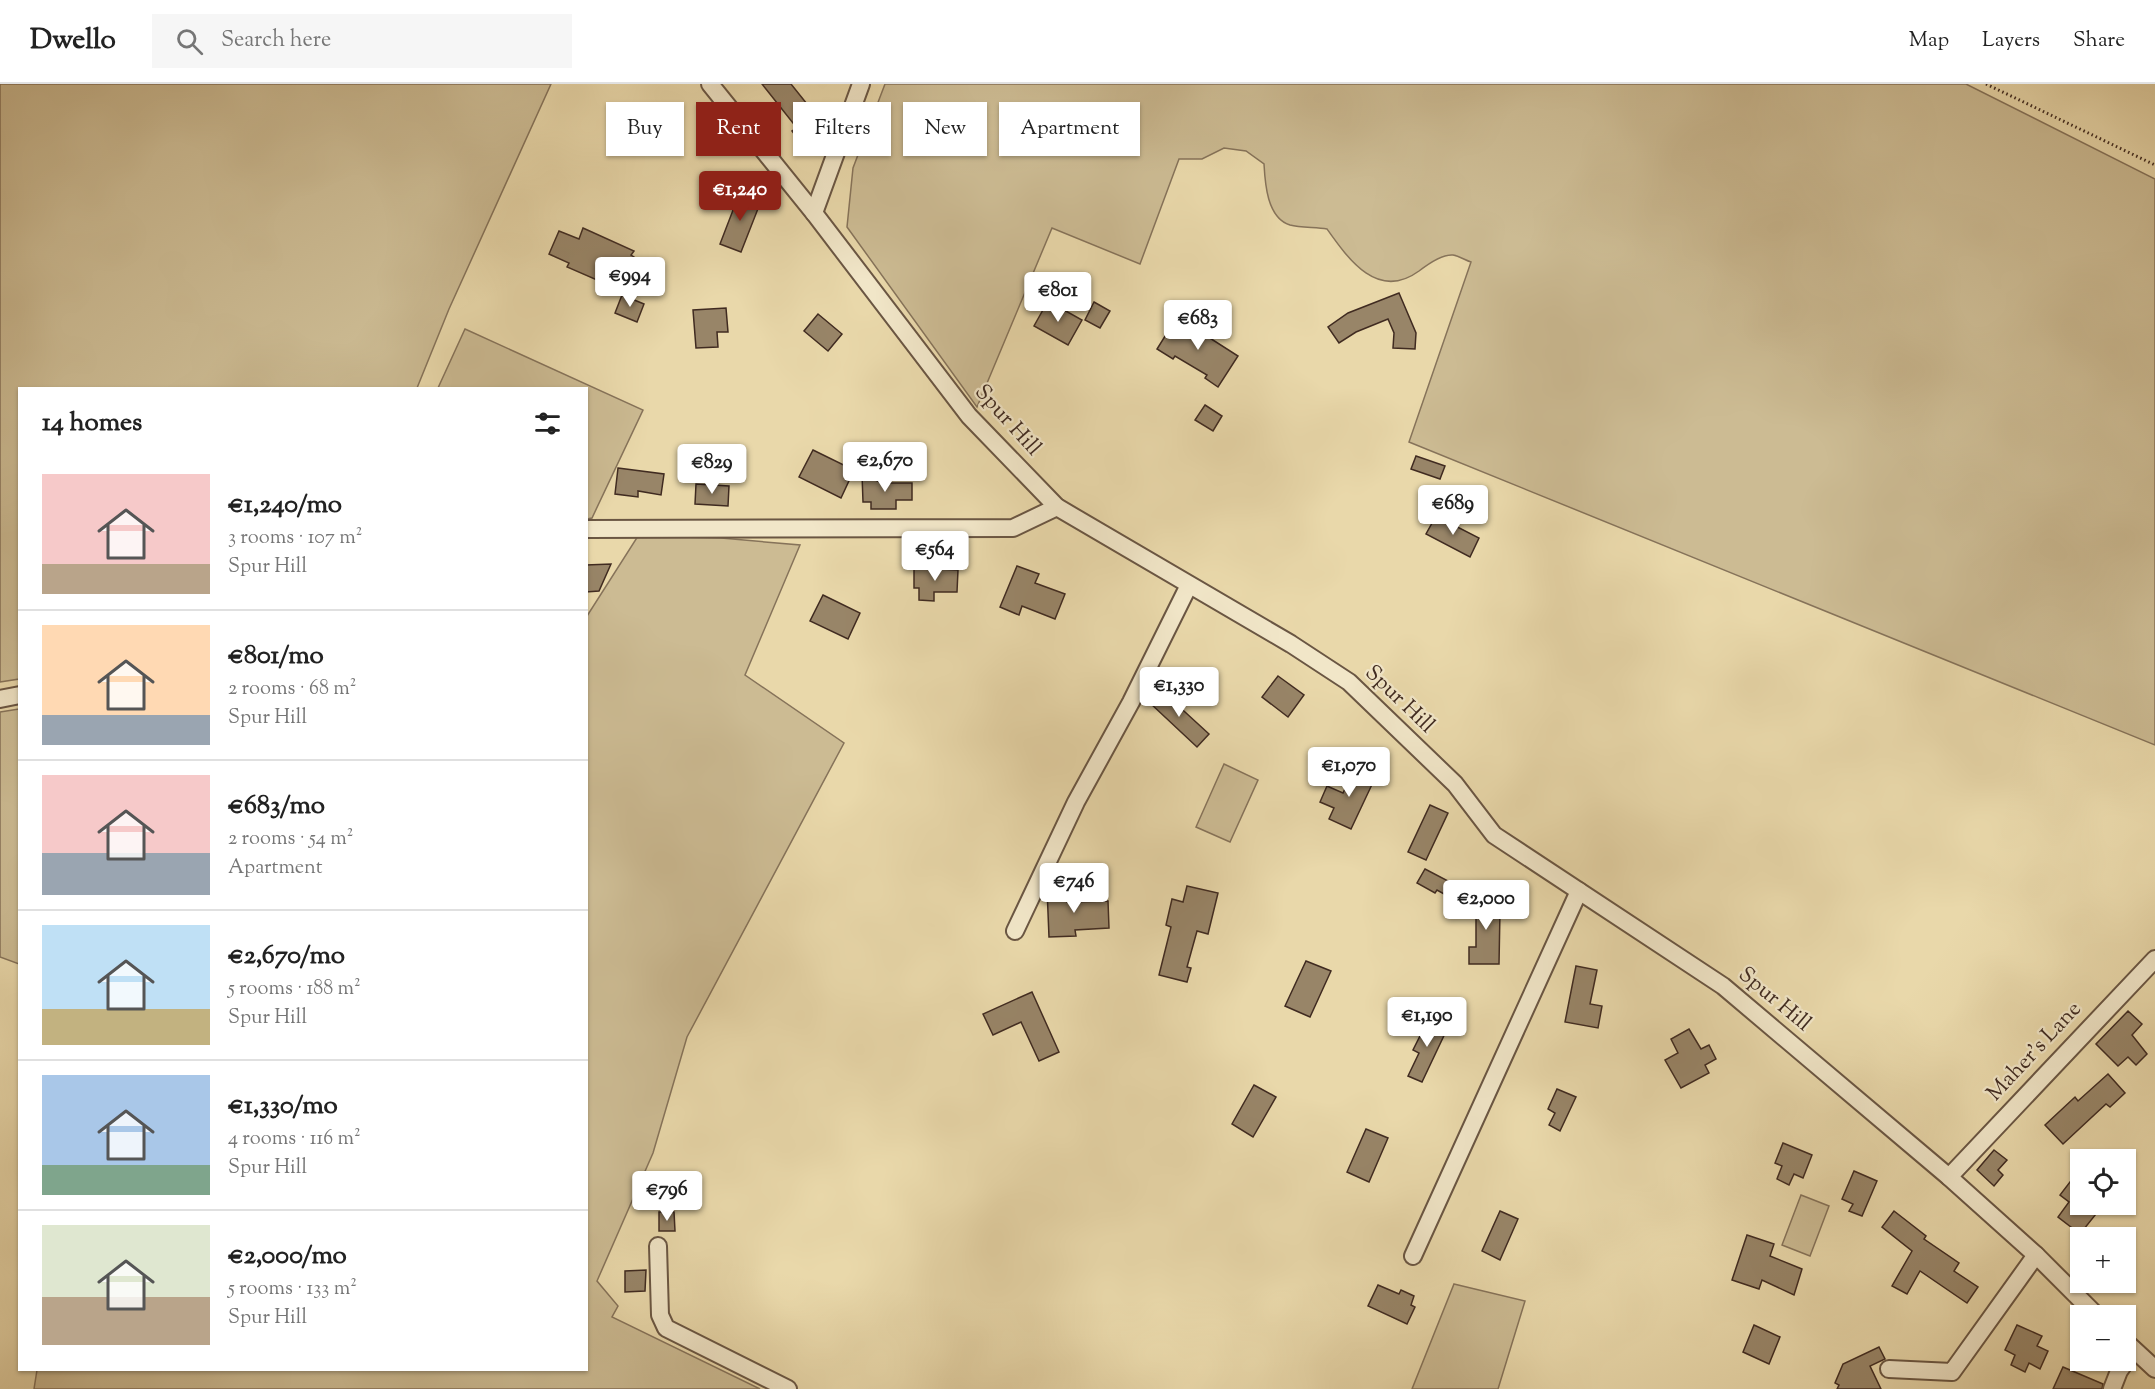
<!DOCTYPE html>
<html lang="en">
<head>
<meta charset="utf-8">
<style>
  body { margin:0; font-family:"Sorts Mill Goudy",serif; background:#f6f6f6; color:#222; height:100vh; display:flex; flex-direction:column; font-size:22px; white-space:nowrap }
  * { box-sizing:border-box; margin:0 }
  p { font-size:20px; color:#767676 }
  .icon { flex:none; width:33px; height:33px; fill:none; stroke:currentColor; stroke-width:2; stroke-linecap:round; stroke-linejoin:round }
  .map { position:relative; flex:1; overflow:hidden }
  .panel { position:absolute; left:18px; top:303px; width:570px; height:984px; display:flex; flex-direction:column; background:#fff; border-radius:0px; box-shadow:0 2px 4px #0004 }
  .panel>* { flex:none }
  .top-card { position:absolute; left:606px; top:18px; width:570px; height:54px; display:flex; gap:12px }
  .fabs { position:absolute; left:2070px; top:1065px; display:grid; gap:12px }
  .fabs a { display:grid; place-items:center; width:66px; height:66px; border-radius:0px; background:#fff; box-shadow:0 2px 4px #0004; font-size:30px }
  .price { position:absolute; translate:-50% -51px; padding:0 14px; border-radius:6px; background:#fff; color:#222; font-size:20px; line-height:39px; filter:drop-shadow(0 2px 3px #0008) }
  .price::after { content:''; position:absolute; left:50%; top:36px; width:18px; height:14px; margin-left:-9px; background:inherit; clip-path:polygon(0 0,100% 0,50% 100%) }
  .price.on { background:#8f2418; color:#fff }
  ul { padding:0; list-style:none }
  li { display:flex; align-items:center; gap:18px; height:150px; padding:0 24px }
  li+li { border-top:2px solid #e0e0e0 }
  li span { display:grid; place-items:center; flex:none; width:168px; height:120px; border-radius:0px; color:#555 }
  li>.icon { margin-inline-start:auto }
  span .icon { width:72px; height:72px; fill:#fffc; stroke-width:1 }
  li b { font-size:26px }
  h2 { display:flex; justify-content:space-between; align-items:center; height:72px; padding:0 24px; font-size:26px }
  .chip { padding:0 21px; border-radius:0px; background:#fff; box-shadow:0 2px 4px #0004; font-size:21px; line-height:54px }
  .chip.on { background:#8f2418; color:#fff }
  header { display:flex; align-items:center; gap:36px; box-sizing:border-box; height:84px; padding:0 30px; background:#fff; border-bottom:2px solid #e0e0e0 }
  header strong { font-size:28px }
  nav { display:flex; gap:33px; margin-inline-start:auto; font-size:21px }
  .search { width:420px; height:54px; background:#f6f6f6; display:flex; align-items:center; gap:15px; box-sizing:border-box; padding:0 21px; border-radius:0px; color:#767676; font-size:22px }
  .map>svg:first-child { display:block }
  .green { fill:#ccbb93; stroke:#86735a; stroke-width:1.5 }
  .building { fill:#988568; stroke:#402b21; stroke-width:1.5 }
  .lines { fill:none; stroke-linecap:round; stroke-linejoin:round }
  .minor-casing { stroke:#6a5643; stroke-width:20 }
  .path { stroke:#402b21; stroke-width:3; stroke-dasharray:1.5 3; stroke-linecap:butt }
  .minor { stroke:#f1e6c8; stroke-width:16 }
  .labels { text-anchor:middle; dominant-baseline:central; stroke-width:4.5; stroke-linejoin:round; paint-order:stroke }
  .street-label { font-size:22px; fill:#402b21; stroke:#f1e6c8 }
</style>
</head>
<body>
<header>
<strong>Dwello</strong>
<div class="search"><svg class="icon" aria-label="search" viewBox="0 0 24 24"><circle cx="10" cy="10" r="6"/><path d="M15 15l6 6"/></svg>Search here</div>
<nav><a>Map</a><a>Layers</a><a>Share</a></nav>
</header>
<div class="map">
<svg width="2155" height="1305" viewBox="0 0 2155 1305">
  <rect width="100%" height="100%" fill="#e9d8aa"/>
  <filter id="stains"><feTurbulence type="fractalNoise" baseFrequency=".00333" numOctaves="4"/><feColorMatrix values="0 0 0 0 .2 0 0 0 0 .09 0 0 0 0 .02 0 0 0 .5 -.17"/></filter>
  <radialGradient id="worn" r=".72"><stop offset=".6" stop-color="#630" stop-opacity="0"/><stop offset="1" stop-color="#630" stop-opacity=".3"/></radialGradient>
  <g class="green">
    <polygon points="0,0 551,0 449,225 417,304 20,304 19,595 0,598"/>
    <path d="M885,0H1966L2155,95V661L1409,358L1471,178C1465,176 1459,172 1453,171C1442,170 1428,180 1419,187C1378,217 1349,176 1327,145C1316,143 1301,144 1290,141C1267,134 1265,99 1264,80L1246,67L1224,64L1202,75H1179L1140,180L1052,144L977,323L847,143L853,84Z"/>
    <polygon points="465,245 643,326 592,434 587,435 586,304 438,304"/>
    <polygon points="638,452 721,454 800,461 745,591 844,659 687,953 653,1069 597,1197 618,1222 612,1233 760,1305 34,1305 37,1286 586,1286 587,532"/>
    <polygon points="19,625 20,625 19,880 0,873 0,628"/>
    <polygon points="1224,680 1258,696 1230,758 1196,743"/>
    <polygon points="1801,1111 1829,1122 1810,1172 1782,1161"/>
    <polygon points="1454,1200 1525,1217 1498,1305 1412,1305"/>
  </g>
  <g class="building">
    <polygon points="762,0 791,0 831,50 829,56 818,66 808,54 801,59 792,47 797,44"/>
    <polygon points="740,108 761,117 741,168 720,160"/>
    <polygon points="583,144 634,167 631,171 634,173 620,206 567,183 569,179 549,170 559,147 579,155"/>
    <polygon points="1399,209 1416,249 1415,265 1393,264 1394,249 1388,235 1356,248 1339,259 1328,243 1348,229"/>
    <polygon points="622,211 644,220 637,238 615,229"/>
    <polygon points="1048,217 1082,236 1068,261 1034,242"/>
    <polygon points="1094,218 1110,227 1100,244 1085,236"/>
    <polygon points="726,224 728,248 717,248 718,263 696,264 693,226"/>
    <polygon points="818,230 842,250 828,267 804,247"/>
    <polygon points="1177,233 1238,272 1218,303 1205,294 1207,291 1175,272 1173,275 1157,265"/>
    <polygon points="1205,321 1222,332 1213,347 1195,336"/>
    <polygon points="813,366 854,386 841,414 799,393"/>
    <polygon points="1416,372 1445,382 1440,395 1411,385"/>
    <polygon points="618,384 664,390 661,411 638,407 638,413 615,410"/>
    <polygon points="862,390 882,399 912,399 912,416 896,416 896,425 871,425 871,418 863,418"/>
    <polygon points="696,400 729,402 728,422 695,420"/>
    <polygon points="1436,432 1479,454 1470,473 1426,450"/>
    <polygon points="611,480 599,507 586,508 586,481"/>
    <polygon points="1017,482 1039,490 1035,499 1065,510 1055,535 1022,522 1019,531 1000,523"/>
    <polygon points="914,484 958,486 957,508 934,508 934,517 919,516 919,504 914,504"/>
    <polygon points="823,511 860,529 848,555 810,537"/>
    <polygon points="1278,592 1304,611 1288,633 1262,613"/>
    <polygon points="1164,604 1176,614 1173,617 1209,650 1197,663 1150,619"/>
    <polygon points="1355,683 1376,692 1351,745 1329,735 1334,724 1320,718 1327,702 1343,709"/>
    <polygon points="1430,721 1448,729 1426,776 1408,768"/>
    <polygon points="1425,785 1450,798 1444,810 1437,806 1435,809 1417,799"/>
    <polygon points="1066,802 1067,818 1108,817 1109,844 1075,846 1076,852 1049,853 1047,804"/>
    <polygon points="1187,802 1218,809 1208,850 1197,847 1187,883 1191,884 1187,898 1159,891 1171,843 1166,841 1172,815 1183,818"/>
    <polygon points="1476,803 1491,804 1490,827 1500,827 1499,880 1469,880 1469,863 1476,863"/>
    <polygon points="1306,877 1331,887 1310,933 1285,922"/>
    <polygon points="1576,882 1597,886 1590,920 1602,922 1598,944 1565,938"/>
    <polygon points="1032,908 1059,968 1039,977 1021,938 993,951 983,930"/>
    <polygon points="2128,927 2142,940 2132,951 2147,970 2136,981 2128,973 2118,982 2096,960"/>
    <polygon points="1429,934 1448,943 1422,998 1408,992 1419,969 1413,966"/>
    <polygon points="1689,945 1701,965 1709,961 1716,975 1705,981 1709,989 1681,1004 1665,976 1678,969 1671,955"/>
    <polygon points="2108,990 2125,1009 2110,1023 2106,1020 2063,1060 2045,1041 2075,1013 2078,1017"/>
    <polygon points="1254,1001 1276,1013 1253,1053 1232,1040"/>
    <polygon points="1557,1005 1576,1013 1560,1047 1549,1041 1555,1029 1548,1025"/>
    <polygon points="1366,1045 1388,1054 1369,1098 1347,1088"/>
    <polygon points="1783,1059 1812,1071 1803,1094 1794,1090 1789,1101 1777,1095 1782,1082 1775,1079"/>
    <polygon points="1994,1066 2007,1076 1998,1086 2003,1091 1994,1102 1977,1086"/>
    <polygon points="1854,1087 1877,1097 1862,1132 1849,1127 1853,1120 1842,1115"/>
    <polygon points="2073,1094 2080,1100 2080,1120 2094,1120 2090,1126 2096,1130 2080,1150 2058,1133 2069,1118 2060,1111"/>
    <polygon points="1500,1127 1518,1135 1500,1176 1482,1167"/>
    <polygon points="1894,1127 1926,1152 1924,1155 1959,1179 1954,1187 1978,1203 1967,1219 1920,1187 1907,1210 1892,1202 1912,1167 1882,1143"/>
    <polygon points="659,1128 674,1128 675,1147 659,1147"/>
    <polygon points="1747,1151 1774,1160 1770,1172 1802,1185 1794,1211 1762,1196 1759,1205 1732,1196"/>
    <polygon points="646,1186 645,1207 625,1208 625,1187"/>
    <polygon points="1378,1201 1399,1210 1401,1206 1414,1212 1411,1221 1415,1223 1407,1240 1368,1222"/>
    <polygon points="1754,1241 1780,1253 1769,1280 1743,1268"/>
    <polygon points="2017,1241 2042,1252 2037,1262 2048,1267 2040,1285 2029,1279 2025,1288 2011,1281 2015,1271 2005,1266"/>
    <polygon points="1879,1263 1885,1275 1870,1282 1881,1305 1837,1305 1839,1301 1835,1299 1843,1280"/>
    <polygon points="2063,1283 2103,1300 2102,1305 2053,1305"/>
  </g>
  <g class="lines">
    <g class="minor-casing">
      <g id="minor">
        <polyline points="710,0 814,129 969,332 1057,423 1291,560 1349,598 1455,700 1494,751 1723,902 1949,1093 2036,1171 2097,1232"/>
        <polyline points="814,129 861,0"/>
        <polyline points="586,445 1013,444 1057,423"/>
        <polyline points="0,615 20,611"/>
        <polyline points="1015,847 1076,718 1131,618 1189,501"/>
        <polyline points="1949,1093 2155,875"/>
        <polyline points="658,1162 660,1231 666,1244 788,1305"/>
        <polyline points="1413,1172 1579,807"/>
        <polyline points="2127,1259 2155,1285"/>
        <polyline points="1889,1285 1952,1288 2036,1171"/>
        <polyline points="2112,1305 2119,1287 2134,1266"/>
      </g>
    </g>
    <polyline class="path" points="1986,0 2155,81"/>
    <use href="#minor" class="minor"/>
  </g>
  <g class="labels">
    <g class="street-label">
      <text transform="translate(1007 337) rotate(48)">Spur Hill</text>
      <text transform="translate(1399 616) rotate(44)">Spur Hill</text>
      <text transform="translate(1774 916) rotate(40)">Spur Hill</text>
      <text transform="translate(2035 968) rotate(-47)">Maher's Lane</text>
    </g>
  </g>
  <rect width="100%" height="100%" filter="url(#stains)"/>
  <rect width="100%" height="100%" fill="url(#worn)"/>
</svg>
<div class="fabs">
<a><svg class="icon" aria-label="locate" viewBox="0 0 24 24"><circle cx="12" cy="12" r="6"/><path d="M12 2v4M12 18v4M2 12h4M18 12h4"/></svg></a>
<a>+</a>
<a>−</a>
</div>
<b class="price on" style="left:740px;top:138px">€1,240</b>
<b class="price" style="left:630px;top:224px">€994</b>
<b class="price" style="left:1058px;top:239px">€801</b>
<b class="price" style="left:1198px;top:267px">€683</b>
<b class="price" style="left:885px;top:409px">€2,670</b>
<b class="price" style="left:712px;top:411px">€829</b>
<b class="price" style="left:1453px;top:452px">€689</b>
<b class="price" style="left:935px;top:498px">€564</b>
<b class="price" style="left:1179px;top:634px">€1,330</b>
<b class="price" style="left:1349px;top:714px">€1,070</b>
<b class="price" style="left:1074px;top:830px">€746</b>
<b class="price" style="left:1486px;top:847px">€2,000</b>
<b class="price" style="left:1427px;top:964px">€1,190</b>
<b class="price" style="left:667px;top:1138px">€796</b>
<div class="top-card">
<a class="chip">Buy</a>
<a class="chip on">Rent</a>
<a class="chip">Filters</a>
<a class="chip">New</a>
<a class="chip">Apartment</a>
</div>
<section class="panel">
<h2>14 homes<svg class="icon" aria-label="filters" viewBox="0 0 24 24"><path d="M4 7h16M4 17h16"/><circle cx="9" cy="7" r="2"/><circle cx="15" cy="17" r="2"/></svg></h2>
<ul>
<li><span style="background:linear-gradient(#f6c9c9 75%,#b9a48a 0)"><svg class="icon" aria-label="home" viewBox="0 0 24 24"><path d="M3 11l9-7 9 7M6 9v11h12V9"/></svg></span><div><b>€1,240/mo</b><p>3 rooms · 107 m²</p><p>Spur Hill</p></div></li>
<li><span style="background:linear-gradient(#ffd9b3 75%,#9aa5b1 0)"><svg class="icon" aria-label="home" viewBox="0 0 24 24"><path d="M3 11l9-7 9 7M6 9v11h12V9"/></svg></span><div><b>€801/mo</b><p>2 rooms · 68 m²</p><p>Spur Hill</p></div></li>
<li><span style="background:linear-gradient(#f6c9c9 65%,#9aa5b1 0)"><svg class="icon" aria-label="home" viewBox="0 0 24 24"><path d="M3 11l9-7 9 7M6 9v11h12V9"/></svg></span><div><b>€683/mo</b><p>2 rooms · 54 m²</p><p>Apartment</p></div></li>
<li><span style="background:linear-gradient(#bfe0f5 70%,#c2b280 0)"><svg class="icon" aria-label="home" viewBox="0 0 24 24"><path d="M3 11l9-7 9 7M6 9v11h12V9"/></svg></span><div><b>€2,670/mo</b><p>5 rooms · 188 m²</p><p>Spur Hill</p></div></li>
<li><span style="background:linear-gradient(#a9c7e8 75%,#7fa58c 0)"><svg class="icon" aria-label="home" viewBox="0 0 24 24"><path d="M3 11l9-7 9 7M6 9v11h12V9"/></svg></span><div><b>€1,330/mo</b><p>4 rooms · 116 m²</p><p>Spur Hill</p></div></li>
<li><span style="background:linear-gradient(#dfe7d0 60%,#b9a48a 0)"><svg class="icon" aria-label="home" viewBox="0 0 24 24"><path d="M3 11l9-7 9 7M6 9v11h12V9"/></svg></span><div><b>€2,000/mo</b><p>5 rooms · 133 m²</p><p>Spur Hill</p></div></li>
</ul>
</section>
</div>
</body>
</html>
